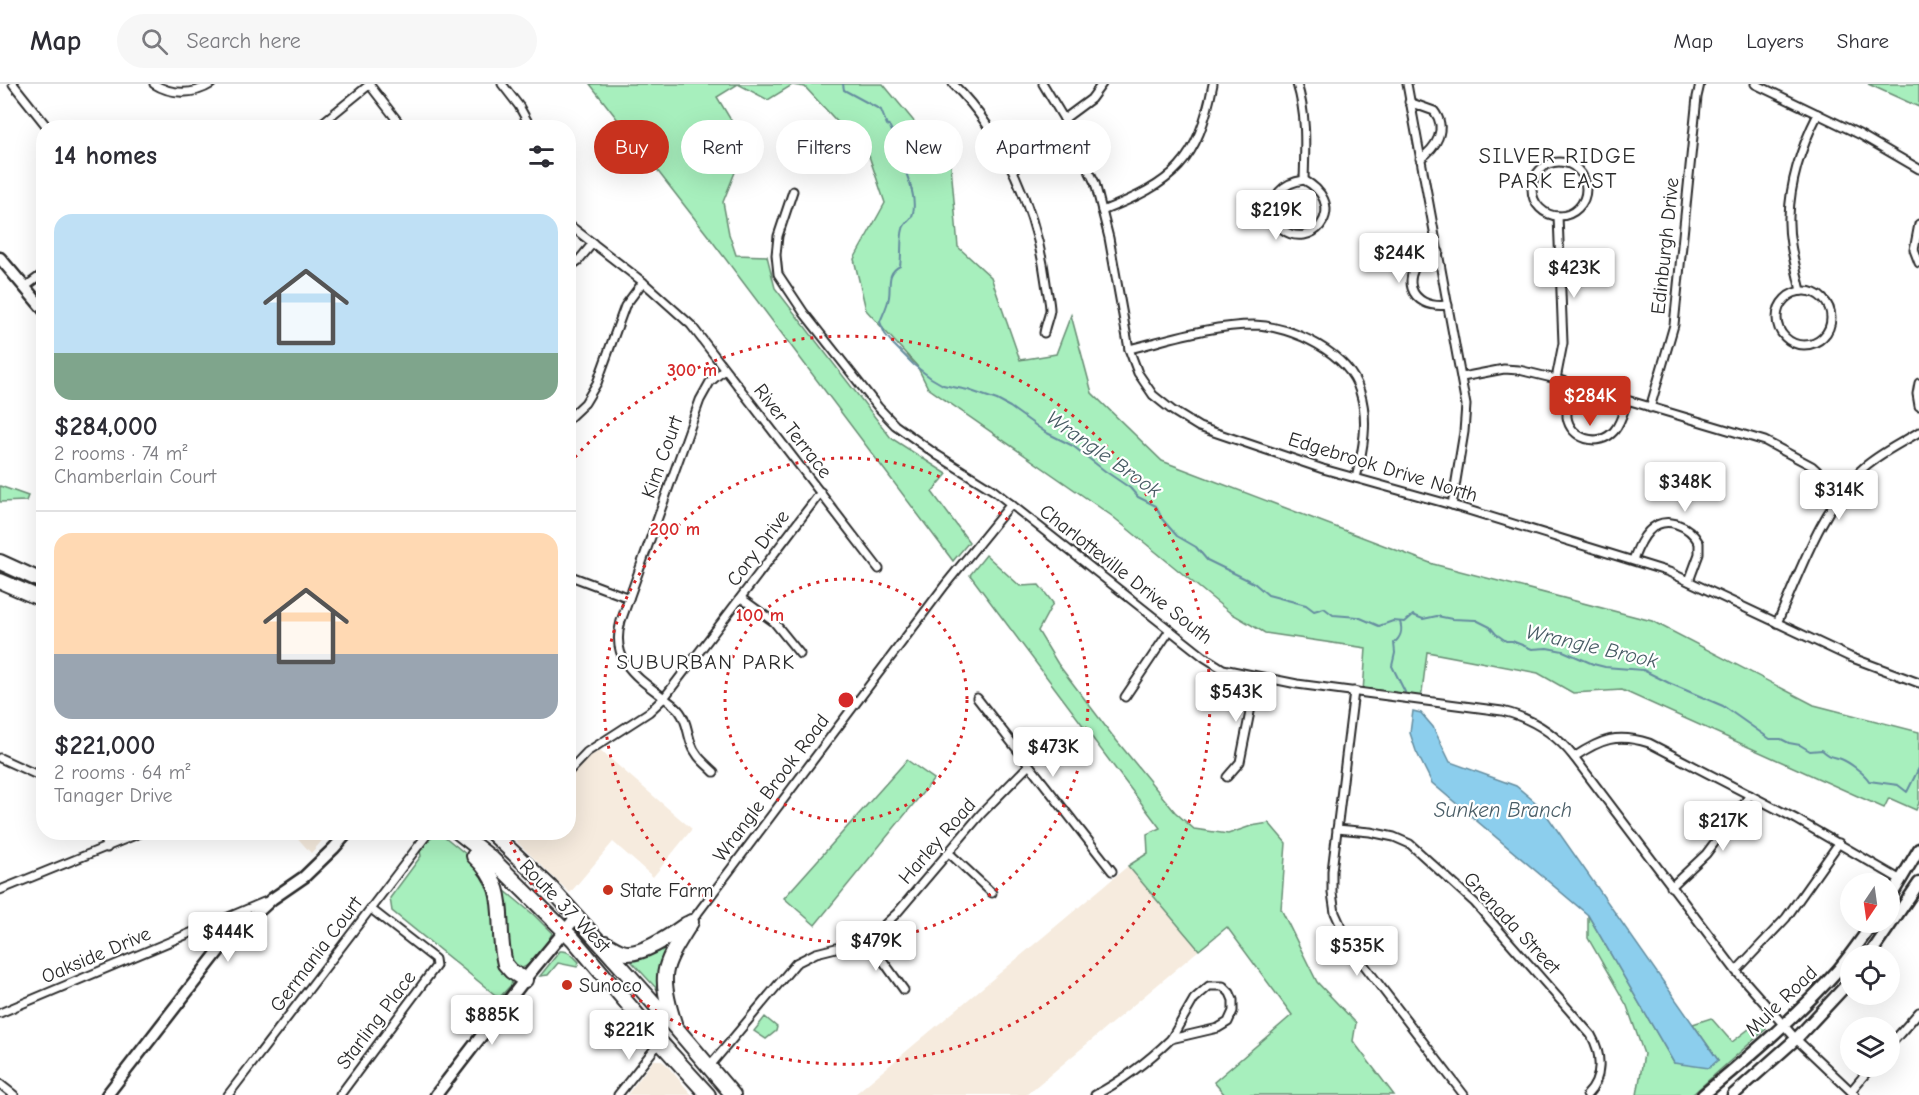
<!DOCTYPE html>
<html lang="en">
<head>
<meta charset="utf-8">
<style>
  body { margin:0; font-family:"Comic Neue",sans-serif; background:#f7f7f7; color:#2b2b33; height:100vh; display:flex; flex-direction:column; font-size:22px; white-space:nowrap }
  * { box-sizing:border-box; margin:0 }
  p { font-size:20px; color:#7c7c81 }
  .icon { flex:none; width:33px; height:33px; fill:none; stroke:currentColor; stroke-width:2; stroke-linecap:round; stroke-linejoin:round }
  .map { position:relative; flex:1; overflow:hidden }
  .drawer { position:absolute; left:36px; top:36px; width:540px; height:720px; display:flex; flex-direction:column; background:#fff; border-radius:24px; box-shadow:0 6px 24px #0002 }
  .drawer>* { flex:none }
  .banner { position:absolute; left:594px; top:36px; width:570px; height:54px; display:flex; gap:12px }
  .needle { width:39px; rotate:193deg }
  .controls { position:absolute; left:1840px; top:789px; display:grid; gap:12px }
  .controls a { display:grid; place-items:center; width:60px; height:60px; border-radius:50%; background:#fff; box-shadow:0 6px 24px #0002; font-size:30px }
  .price { position:absolute; translate:-50% -51px; padding:0 14px; border-radius:6px; background:#fff; color:#222; font-size:20px; line-height:39px; filter:drop-shadow(0 2px 3px #0008) }
  .price::after { content:''; position:absolute; left:50%; top:36px; width:18px; height:14px; margin-left:-9px; background:inherit; clip-path:polygon(0 0,100% 0,50% 100%) }
  .price.on { background:#c8321e; color:#fff }
  ul { padding:0; list-style:none }
  li { display:grid; align-content:center; gap:12px; height:318px; padding:0 18px }
  li+li { border-top:2px solid #e1e1e2 }
  li span { display:grid; place-items:center; height:186px; border-radius:18px; color:#555 }
  li>.icon { margin-inline-start:auto }
  span .icon { width:108px; height:108px; fill:#fffc; stroke-width:1 }
  li b { font-size:26px }
  h2 { display:flex; justify-content:space-between; align-items:center; height:72px; padding:0 18px; font-size:26px }
  .chip { padding:0 21px; border-radius:27px; background:#fff; box-shadow:0 6px 24px #0002; font-size:21px; line-height:54px }
  .chip.on { background:#c8321e; color:#fff }
  header { display:flex; align-items:center; gap:36px; box-sizing:border-box; height:84px; padding:0 30px; background:#fff; border-bottom:2px solid #e1e1e2 }
  header strong { font-size:28px }
  nav { display:flex; gap:33px; margin-inline-start:auto; font-size:21px }
  .search { width:420px; height:54px; background:#f7f7f7; display:flex; align-items:center; gap:15px; box-sizing:border-box; padding:0 21px; border-radius:33px; color:#7c7c81; font-size:22px }
  .map>svg:first-child { display:block }
  .built { fill:#f6ebde }
  .green { fill:#a7efbd; stroke:#698d74; stroke-width:1.5 }
  .water { fill:#8cceed; stroke:#658d9f; stroke-width:1.5 }
  .lines { fill:none; stroke-linecap:round; stroke-linejoin:round }
  .stream { stroke:#658d9f; stroke-width:2 }
  .street-casing { stroke:#2b2b2b; stroke-width:11 }
  .secondary-casing { stroke:#2b2b2b; stroke-width:15 }
  .highway-casing { stroke:#2b2b2b; stroke-width:18 }
  .street { stroke:#fff; stroke-width:7 }
  .secondary { stroke:#fff; stroke-width:10 }
  .highway { stroke:#fff; stroke-width:14 }
  .ring { fill:none; stroke:#d62828; stroke-width:3; stroke-dasharray:3 6 }
  .poi-dot { fill:#c8321e; stroke:#fff; stroke-width:2 }
  .labels { text-anchor:middle; dominant-baseline:central; stroke-width:4.5; stroke-linejoin:round; paint-order:stroke }
  .street-label { font-size:20px; fill:#2b2b2b; stroke:#fff }
  .poi-label { font-size:20px; fill:#2b2b2b; stroke:#fff; text-anchor:start }
  .water-label { font-size:21px; font-style:italic; fill:#485c65; stroke:#fff }
  .neighbourhood-label { font-size:21px; letter-spacing:1.5px; fill:#2b2b2b; stroke:#fff }
  .quarter-label { font-size:22px; letter-spacing:1.5px; fill:#2b2b2b; stroke:#fff }
  .centre { fill:#d62828; stroke:#fff; stroke-width:3 }
  .ring-label { font-size:18px; text-anchor:middle; font-weight:bold; fill:#d62828; stroke:#fff; stroke-width:4.5; stroke-linejoin:round; paint-order:stroke }
</style>
</head>
<body>
<header>
<strong>Map</strong>
<div class="search"><svg class="icon" aria-label="search" viewBox="0 0 24 24"><circle cx="10" cy="10" r="6"/><path d="M15 15l6 6"/></svg>Search here</div>
<nav><a>Map</a><a>Layers</a><a>Share</a></nav>
</header>
<div class="map">
<svg width="1919" height="1011" viewBox="0 0 1919 1011">
  <rect width="100%" height="100%" fill="#fff"/>
  <filter id="ink" filterUnits="userSpaceOnUse"><feTurbulence type="fractalNoise" baseFrequency=".0167" numOctaves="2"/><feDisplacementMap in="SourceGraphic" scale="12" xChannelSelector="R" yChannelSelector="G"/><feConvolveMatrix kernelMatrix="1 2 1 2 8 2 1 2 1" color-interpolation-filters="sRGB"/></filter>
  <g filter="url(#ink)">
    <g class="built">
      <polygon points="601,667 692,745 653,793 613,758 570,809 518,759 515,753 517,749 568,748 569,694 589,672"/>
      <polygon points="293,749 329,749 311,769"/>
      <polygon points="1128,782 1199,866 1026,1011 854,1011"/>
      <polygon points="654,976 660,976 665,979 692,1011 627,1011"/>
    </g>
    <g class="green">
      <polygon points="590,0 883,0 951,82 958,163 991,193 1020,276 1056,270 1071,231 1092,309 1162,377 1433,480 1652,537 1814,621 1919,648 1919,719 1916,726 1889,714 1884,724 1622,606 1573,609 1538,589 1427,568 1421,616 1363,608 1366,564 1265,549 1229,528 1112,432 928,304 917,282 866,226 854,175 885,119 869,72 805,3 792,1 768,16 738,0 717,13 746,61 723,118 729,150 736,171 767,172 775,204 891,354 947,390 932,408 969,458 953,477 709,153"/>
      <polygon points="1868,0 1919,0 1919,23"/>
      <polygon points="0,402 28,412 26,417 0,418"/>
      <polygon points="986,471 1020,502 1039,501 1053,519 1038,547 1058,580 1112,651 1175,728 1194,745 1228,750 1251,742 1269,739 1286,759 1281,825 1317,898 1356,939 1353,957 1394,1011 1225,1011 1214,998 1292,931 1227,843 1199,866 1128,782 1148,769 1147,750 1160,744 970,491"/>
      <polygon points="907,676 934,695 815,841 784,814"/>
      <polygon points="439,748 478,780 486,791 512,895 511,903 501,915 510,902 499,914 392,827 390,814 421,772 420,767 434,749"/>
      <path d="M504,806L534,831L552,849C549,857 529,885 520,884C516,884 512,879 508,876L503,807Z"/>
      <polygon points="1588,831 1674,979 1718,976 1693,940 1711,934 1732,958 1762,935 1766,945 1692,1011 1637,1011 1644,970 1627,922 1588,854"/>
      <polygon points="670,861 658,894 657,905 632,878 632,876"/>
      <path d="M560,867C569,866 573,872 579,878L577,883L558,879L548,891L540,892Z"/>
      <polygon points="765,933 777,943 776,947 766,955 754,947"/>
    </g>
    <polygon class="water" points="1413,627 1421,629 1433,643 1450,678 1516,702 1541,723 1718,976 1709,984 1674,979 1588,831 1432,699 1416,667 1410,649"/>
    <g class="lines">
      <g class="stream">
        <path d="M843,0L844,6L881,26L887,41L890,43L894,52V68C905,81 920,118 911,134C909,137 904,140 903,145C900,155 902,171 900,182C886,189 891,201 889,213C888,221 883,230 880,238L885,250L893,260L914,281L931,294L943,301L968,306L997,316L1010,323L1045,348L1073,362L1105,387L1130,404L1138,413L1156,422L1162,435L1177,452L1196,463L1207,476L1254,499L1268,511L1306,521L1314,527L1324,524L1333,531L1358,533L1379,542L1393,537L1405,538L1413,531L1423,535L1437,532L1452,535L1476,536L1490,543L1496,550L1506,557H1512L1532,565L1547,564L1563,567L1593,580L1605,583L1643,586L1669,599L1723,622L1770,655H1781L1789,659L1800,661L1810,667L1822,666C1830,673 1831,672 1841,675C1849,678 1865,690 1869,697L1898,701L1907,708L1919,684"/>
        <path d="M1400,538C1403,547 1401,553 1394,559L1395,569L1392,582L1405,608"/>
      </g>
      <g class="street-casing">
        <g id="street">
          <polyline points="13,0 48,44"/>
          <path d="M154,0C171,11 194,11 211,0"/>
          <polyline points="369,0 403,44"/>
          <polyline points="502,0 519,22 531,44"/>
          <path d="M953,0C1004,50 1037,129 1046,199C1047,207 1050,218 1050,226C1049,233 1045,242 1044,249"/>
          <polyline points="1043,0 1064,35 1095,99 1109,154 1129,265 1138,289 1153,311 1173,327 1199,343 1323,385 1452,421 1669,488 1850,573 1919,599"/>
          <path d="M1297,0C1307,32 1305,63 1304,96"/>
          <polyline points="1407,0 1466,321 1464,348 1452,421"/>
          <polyline points="1755,0 1859,50 1919,85"/>
          <path d="M1409,18L1434,27C1448,45 1436,64 1420,75"/>
          <polyline points="1064,35 1091,15 1102,0"/>
          <polyline points="316,44 369,1"/>
          <circle cx="1559" cy="105" r="27"/>
          <path d="M1304,96C1321,105 1334,123 1320,142C1317,146 1310,150 1304,151C1269,156 1257,102 1304,96Z"/>
          <path d="M793,107L778,152L776,171L778,190L804,229L878,323L895,341L937,371L993,406L1204,573L1223,585L1297,600L1502,627C1532,634 1555,649 1574,673L1736,887L1796,955L1855,1011"/>
          <path d="M1102,127C1174,99 1198,78 1213,0"/>
          <polyline points="568,140 643,198 691,241 879,485"/>
          <polyline points="1919,140 1914,166 1919,179"/>
          <path d="M1439,168H1430C1398,189 1408,226 1448,221"/>
          <polyline points="568,184 578,177 593,159"/>
          <polyline points="25,203 44,189"/>
          <circle cx="1804" cy="234" r="27"/>
          <path d="M1801,207C1796,183 1788,158 1789,133C1790,97 1801,63 1818,30"/>
          <path d="M1129,265C1170,255 1212,241 1254,241C1292,242 1349,269 1360,308C1369,336 1363,366 1356,394"/>
          <polyline points="1462,293 1504,285 1519,286 1556,295 1765,357 1812,382 1841,409"/>
          <polyline points="1556,295 1563,259 1558,132"/>
          <polyline points="1919,299 1917,310 1919,322"/>
          <path d="M1574,301C1570,311 1566,322 1567,333C1570,355 1599,364 1614,347C1621,339 1624,326 1627,317"/>
          <polyline points="1650,324 1674,241 1697,13 1700,0"/>
          <polyline points="568,335 585,319 597,299 625,222 643,198"/>
          <path d="M1633,476C1637,466 1641,455 1649,447C1665,430 1689,441 1699,459V470L1689,497"/>
          <polyline points="568,491 629,514"/>
          <polyline points="741,514 774,538 800,570"/>
          <path d="M1777,539C1801,486 1820,427 1861,386C1878,370 1900,360 1919,348"/>
          <polyline points="1354,607 1332,787 1332,809 1335,829 1351,864 1464,1011"/>
          <polyline points="1125,613 1170,546"/>
          <polyline points="977,614 1112,787"/>
          <path d="M1574,673C1601,655 1617,649 1649,659L1796,735L1901,796"/>
          <polyline points="0,674 44,694"/>
          <polyline points="568,688 587,668 649,628 664,614 821,408"/>
          <path d="M714,688C705,679 695,672 691,659C687,648 687,637 680,628C676,622 669,618 663,613C635,592 610,576 621,537L700,316L710,298L724,286"/>
          <polyline points="1227,693 1240,678 1257,593"/>
          <path d="M1337,745L1370,748L1394,753L1410,760L1475,819L1591,951C1602,970 1603,995 1587,1011"/>
          <polyline points="101,748 107,764"/>
          <polyline points="502,758 511,748"/>
          <polyline points="949,769 992,809"/>
          <polyline points="1671,803 1706,770 1750,711"/>
          <polyline points="0,806 143,748"/>
          <polyline points="691,838 945,501 1011,420"/>
          <polyline points="868,856 904,906"/>
          <polyline points="1736,887 1786,834 1839,759"/>
          <polygon points="1209,902 1223,902 1230,909 1233,916 1233,927 1228,938 1218,944 1171,955 1194,915"/>
          <polyline points="0,929 264,818"/>
          <polyline points="1890,961 1919,928"/>
          <polyline points="709,983 796,879 816,869 868,856 897,829 981,730 1028,682"/>
          <polyline points="0,1000 14,1011"/>
          <polyline points="1851,1007 1872,982"/>
          <polyline points="228,1011 429,748"/>
          <polyline points="340,1011 436,882 435,875 371,825"/>
          <polyline points="618,1011 660,958"/>
          <path d="M1095,1011C1124,996 1148,977 1171,955"/>
        </g>
      </g>
      <g class="secondary-casing">
        <g id="secondary">
          <polyline points="0,174 44,226"/>
          <polyline points="1890,814 1919,765"/>
          <polyline points="1869,872 1919,799"/>
          <polyline points="107,1011 221,864 248,837 272,815 304,793 334,764 348,748"/>
          <polyline points="436,1011 529,890 577,832"/>
          <path d="M1703,1011C1750,972 1797,932 1838,886C1851,871 1862,854 1874,838"/>
          <polyline points="1733,1011 1796,955 1851,896"/>
        </g>
      </g>
      <g class="highway-casing">
        <g id="highway">
          <polyline points="0,478 44,498"/>
          <polyline points="0,497 44,516"/>
          <polyline points="458,748 491,774 573,855 660,958 708,1011"/>
          <polyline points="491,748 550,803 676,944 733,1011"/>
          <path d="M474,772C512,807 494,836 505,880L511,887L525,896"/>
          <path d="M605,859C610,862 616,866 622,868C640,874 673,850 687,840"/>
          <path d="M674,939C657,887 664,882 691,838"/>
        </g>
      </g>
      <use href="#street" class="street"/>
      <use href="#secondary" class="secondary"/>
      <use href="#highway" class="highway"/>
    </g>
  </g>
  <g class="ring">
    <circle cx="846" cy="616" r="121"/>
    <circle cx="846" cy="616" r="242"/>
    <path d="M569 380A364 364 0 1 1 507 749"/>
  </g>
  <g class="poi-dot">
    <circle cx="608" cy="806" r="6"/>
    <circle cx="567" cy="901" r="6"/>
  </g>
  <g class="labels">
    <g class="street-label">
      <text transform="translate(1665 162) rotate(-84)">Edinburgh Drive</text>
      <text transform="translate(793 347) rotate(52)">River Terrace</text>
      <text transform="translate(662 373) rotate(-70)">Kim Court</text>
      <text transform="translate(1383 383) rotate(17)">Edgebrook Drive North</text>
      <text transform="translate(758 464) rotate(-53)">Cory Drive</text>
      <text transform="translate(1126 490) rotate(38)">Charlotteville Drive South</text>
      <text transform="translate(771 704) rotate(-53)">Wrangle Brook Road</text>
      <text transform="translate(937 757) rotate(-49)">Harley Road</text>
      <text transform="translate(565 822) rotate(46)">Route 37 West</text>
      <text transform="translate(1512 839) rotate(47)">Grenada Street</text>
      <text transform="translate(316 870) rotate(-53)">Germania Court</text>
      <text transform="translate(96 871) rotate(-23)">Oakside Drive</text>
      <text transform="translate(1781 917) rotate(-44)">Mule Road</text>
      <text transform="translate(376 936) rotate(-53)">Starling Place</text>
    </g>
    <g class="poi-label">
      <text x="620" y="806">State Farm</text>
      <text x="579" y="901">Sunoco</text>
    </g>
    <g class="water-label">
      <text transform="translate(1104 370) rotate(35)">Wrangle Brook</text>
      <text transform="translate(1592 562) rotate(13)">Wrangle Brook</text>
      <text x="1503" y="726">Sunken Branch</text>
    </g>
    <g class="neighbourhood-label">
      <text x="706" y="578">SUBURBAN PARK</text>
    </g>
    <g class="quarter-label">
      <text x="1558" y="72">SILVER RIDGE<tspan x="1558" dy="25">PARK EAST</tspan></text>
    </g>
  </g>
  <circle cx="846" cy="616" r="9" class="centre"/>
  <g class="ring-label">
    <text x="692" y="292">300 m</text>
    <text x="675" y="451">200 m</text>
    <text x="760" y="537">100 m</text>
  </g>
</svg>
<div class="controls">
<a><svg class="needle" viewBox="-14 -14 28 28"><path d="M0-13l5 13h-10z" fill="#e53935"/><path d="M0 13l5-13h-10z" fill="#7c7c81"/></svg></a>
<a><svg class="icon" aria-label="locate" viewBox="0 0 24 24"><circle cx="12" cy="12" r="6"/><path d="M12 2v4M12 18v4M2 12h4M18 12h4"/></svg></a>
<a><svg class="icon" aria-label="layers" viewBox="0 0 24 24"><path d="M12 4l9 5-9 5-9-5zM3 14l9 5 9-5"/></svg></a>
</div>
<b class="price" style="left:1276px;top:157px">$219K</b>
<b class="price" style="left:1399px;top:200px">$244K</b>
<b class="price" style="left:1574px;top:215px">$423K</b>
<b class="price on" style="left:1590px;top:343px">$284K</b>
<b class="price" style="left:1685px;top:429px">$348K</b>
<b class="price" style="left:1839px;top:437px">$314K</b>
<b class="price" style="left:1236px;top:639px">$543K</b>
<b class="price" style="left:1053px;top:694px">$473K</b>
<b class="price" style="left:1723px;top:768px">$217K</b>
<b class="price" style="left:228px;top:879px">$444K</b>
<b class="price" style="left:876px;top:888px">$479K</b>
<b class="price" style="left:1357px;top:893px">$535K</b>
<b class="price" style="left:492px;top:962px">$885K</b>
<b class="price" style="left:629px;top:977px">$221K</b>
<div class="banner">
<a class="chip on">Buy</a>
<a class="chip">Rent</a>
<a class="chip">Filters</a>
<a class="chip">New</a>
<a class="chip">Apartment</a>
</div>
<section class="drawer">
<h2>14 homes<svg class="icon" aria-label="filters" viewBox="0 0 24 24"><path d="M4 7h16M4 17h16"/><circle cx="9" cy="7" r="2"/><circle cx="15" cy="17" r="2"/></svg></h2>
<ul>
<li><span style="background:linear-gradient(#bfe0f5 75%,#7fa58c 0)"><svg class="icon" aria-label="home" viewBox="0 0 24 24"><path d="M3 11l9-7 9 7M6 9v11h12V9"/></svg></span><div><b>$284,000</b><p>2 rooms · 74 m²</p><p>Chamberlain Court</p></div></li>
<li><span style="background:linear-gradient(#ffd9b3 65%,#9aa5b1 0)"><svg class="icon" aria-label="home" viewBox="0 0 24 24"><path d="M3 11l9-7 9 7M6 9v11h12V9"/></svg></span><div><b>$221,000</b><p>2 rooms · 64 m²</p><p>Tanager Drive</p></div></li>
</ul>
</section>
</div>
</body>
</html>
